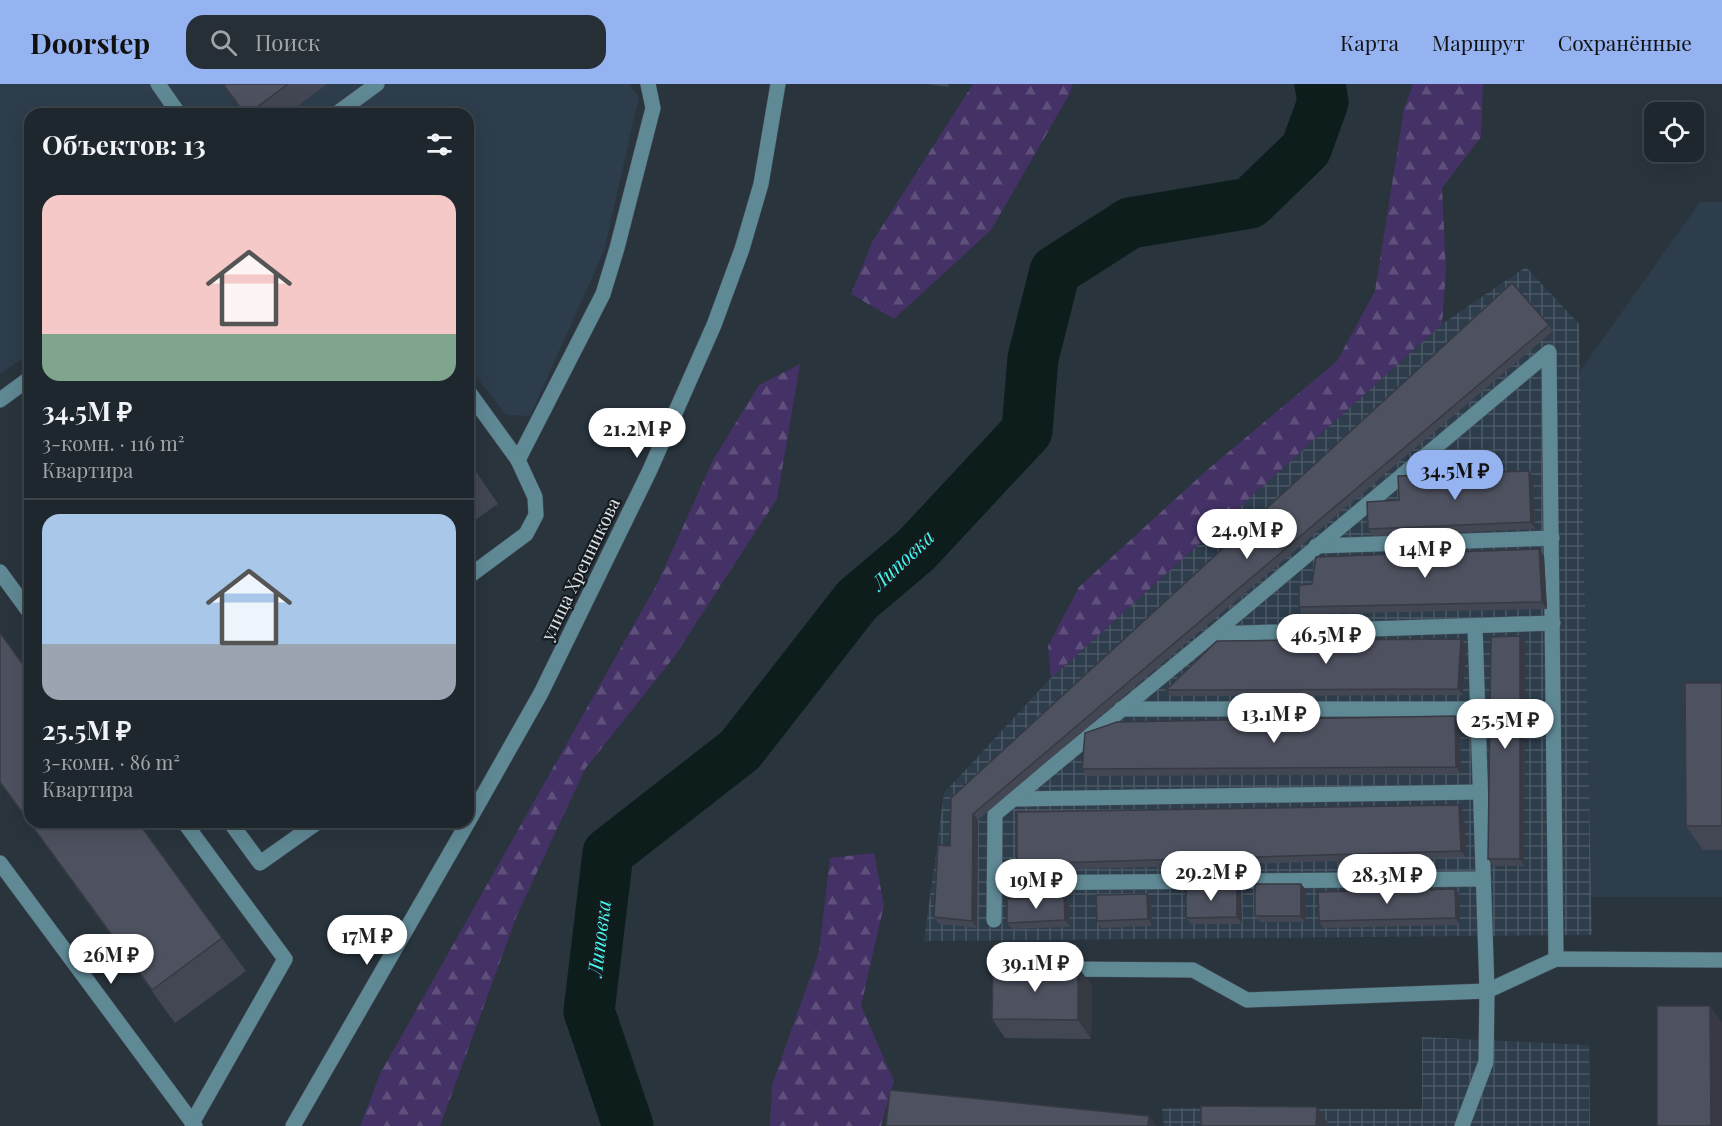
<!DOCTYPE html>
<html lang="ru">
<head>
<meta charset="utf-8">
<style>
  body { margin:0; font-family:"Playfair Display",serif; background:#272f36; color:#f1f3f6; height:100vh; display:flex; flex-direction:column; font-size:22px; white-space:nowrap }
  * { box-sizing:border-box; margin:0 }
  p { font-size:20px; color:#a1a5aa }
  .icon { flex:none; width:33px; height:33px; fill:none; stroke:currentColor; stroke-width:2; stroke-linecap:round; stroke-linejoin:round }
  .map { position:relative; flex:1; overflow:hidden }
  .panel { position:absolute; left:24px; top:24px; width:450px; height:720px; display:flex; flex-direction:column; background:#1f272e; border-radius:18px; box-shadow:0 6px 24px #0002,0 0 0 2px #3c444a }
  .panel>* { flex:none }
  .buttons { position:absolute; left:1644px; top:18px; display:grid; gap:12px }
  .buttons a { display:grid; place-items:center; width:60px; height:60px; border-radius:12px; background:#1f272e; box-shadow:0 6px 24px #0002,0 0 0 2px #3c444a; font-size:30px }
  .price { position:absolute; translate:-50% -51px; padding:0 14px; border-radius:21px; background:#fff; color:#222; font-size:20px; line-height:39px; filter:drop-shadow(0 2px 3px #0008) }
  .price::after { content:''; position:absolute; left:50%; top:36px; width:18px; height:14px; margin-left:-9px; background:inherit; clip-path:polygon(0 0,100% 0,50% 100%) }
  .price.active { background:#95b2f1; color:#111 }
  ul { padding:0; list-style:none }
  li { display:grid; align-content:center; gap:12px; height:318px; padding:0 18px }
  li+li { border-top:2px solid #3c444a }
  li span { display:grid; place-items:center; height:186px; border-radius:18px; color:#555 }
  li>.icon { margin-inline-start:auto }
  span .icon { width:108px; height:108px; fill:#fffc; stroke-width:1 }
  li b { font-size:26px }
  h2 { display:flex; justify-content:space-between; align-items:center; height:72px; padding:0 18px; font-size:26px }
  header { display:flex; align-items:center; gap:36px; box-sizing:border-box; height:84px; padding:0 30px; background:#95b2f1; color:#111 }
  header strong { font-size:28px }
  nav { display:flex; gap:33px; margin-inline-start:auto; font-size:21px }
  .search { width:420px; height:54px; background:#272f36; display:flex; align-items:center; gap:15px; box-sizing:border-box; padding:0 21px; border-radius:18px; color:#a1a5aa; font-size:22px }
  .map>svg:first-child { display:block }
  .built { fill:#2d3d4b }
  .industrial { fill:url(#industrial-grid) }
  .forest { fill:url(#forest-firs) }
  .lines { fill:none; stroke-linecap:round; stroke-linejoin:round }
  .river { stroke:#0c1d1c; stroke-width:51 }
  .minor-casing { stroke:#465059; stroke-width:16 }
  .minor { stroke:#5f8995; stroke-width:15 }
  .wall { fill:#434753 }
  .shaded-wall { fill:#373943 }
  .building { fill:#4e5260; stroke:#373943; stroke-width:1.5 }
  .labels { text-anchor:middle; dominant-baseline:central; stroke-width:4.5; stroke-linejoin:round; paint-order:stroke }
  .street-label { font-size:18px; fill:#dee5ec; stroke:#161b1f }
  .water-label { font-size:20px; font-style:italic; fill:#44f9f0; stroke:#161b1f }
</style>
</head>
<body>
<header>
<strong>Doorstep</strong>
<div class="search"><svg class="icon" aria-label="search" viewBox="0 0 24 24"><circle cx="10" cy="10" r="6"/><path d="M15 15l6 6"/></svg>Поиск</div>
<nav><a>Карта</a><a>Маршрут</a><a>Сохранённые</a></nav>
</header>
<div class="map">
<svg width="1722" height="1042" viewBox="0 0 1722 1042">
  <defs>
    <pattern id="industrial-grid" width="8" height="8" patternUnits="userSpaceOnUse" patternTransform="scale(1.5)"><rect width="8" height="8" fill="#2d3d4b"/><path d="M0 4h8M4 0v8" fill="none" stroke="#4b5965"/></pattern>
    <pattern id="forest-firs" width="22" height="20" patternUnits="userSpaceOnUse" patternTransform="scale(1.5)"><rect width="22" height="20" fill="#443165"/><path d="M5 1l3.5 6h-7zM16 11l3.5 6h-7z" fill="#5f4f7b"/></pattern>
  </defs>
  <rect width="100%" height="100%" fill="#29343d"/>
  <g class="built">
    <polygon points="0,0 629,0 639,13 604,167 530,332 506,331 468,282 468,30 30,30 30,269 0,290"/>
    <polygon points="1700,118 1722,118 1722,813 1591,813 1580,287"/>
  </g>
  <g class="industrial">
    <polygon points="1526,183 1579,240 1592,851 924,857 944,709 1051,594 1442,240"/>
    <polygon points="1422,953 1589,961 1590,1042 1164,1042 1162,1024 1422,1025"/>
  </g>
  <g class="forest">
    <polygon points="973,0 1073,0 1069,11 991,146 894,235 851,210 872,158"/>
    <polygon points="1413,0 1483,0 1481,53 1442,104 1446,187 1442,240 1051,594 1048,562 1079,503 1206,387 1337,277 1375,207 1404,25"/>
    <polygon points="800,280 777,415 674,573 585,685 517,831 440,1042 360,1042 380,990 658,498 713,376 759,301"/>
    <polygon points="874,769 884,821 861,922 894,997 881,1042 770,1042 772,1001 819,868 830,774"/>
  </g>
  <g class="lines">
    <polyline class="river" points="628,1042 589,927 608,769 740,666 857,516 916,466 1027,347 1033,274 1055,187 1130,139 1250,119 1306,65 1323,18 1320,0"/>
    <g class="minor-casing">
      <g id="minor">
        <polyline points="158,0 179,30"/>
        <polyline points="336,30 377,0"/>
        <polyline points="468,307 518,376 603,210 617,164 653,24 648,0"/>
        <polyline points="0,316 30,294"/>
        <polyline points="1316,462 1552,454"/>
        <polyline points="0,488 30,529"/>
        <polyline points="468,493 526,450 536,431 535,413 518,376"/>
        <polyline points="1213,550 1553,539"/>
        <polyline points="1121,625 1478,625"/>
        <polyline points="1012,715 1480,708"/>
        <polyline points="184,738 285,875 192,1039"/>
        <polyline points="230,738 260,779 318,738"/>
        <polyline points="468,738 541,609 649,388 714,241 742,165 761,100 778,0"/>
        <polyline points="0,779 195,1042"/>
        <polyline points="994,799 1483,795"/>
        <polyline points="994,836 995,730 1213,550 1549,268 1556,875"/>
        <polyline points="1061,885 1193,886 1247,916 1487,907 1556,875 1722,876"/>
        <polyline points="293,1042 468,738"/>
        <polyline points="1462,1042 1486,978 1487,907 1475,542"/>
      </g>
    </g>
    <use href="#minor" class="minor"/>
  </g>
  <g class="wall">
    <polygon points="222,0 327,0 287,30 244,30"/>
    <polygon points="927,0 949,0 948,3"/>
    <polygon points="1549,241 1553,247 978,736 977,844 939,840 934,833 950,762 951,714"/>
    <polygon points="468,376 498,420 468,441"/>
    <polygon points="1533,393 1535,445 1373,452 1368,445"/>
    <polygon points="1544,472 1547,525 1304,530 1299,523"/>
    <polygon points="0,549 246,887 175,939 0,699"/>
    <polygon points="1520,552 1525,558 1524,782 1493,782 1488,775"/>
    <polygon points="1461,555 1466,562 1463,611 1171,612 1166,606"/>
    <polygon points="1722,599 1722,766 1703,766 1686,742"/>
    <polygon points="1460,638 1461,690 1087,692 1082,685"/>
    <polygon points="1464,728 1466,773 1022,787 1017,780"/>
    <polygon points="1301,800 1306,806 1305,838 1260,838 1255,832"/>
    <polygon points="1455,805 1460,811 1460,841 1323,844 1319,837"/>
    <polygon points="1241,809 1242,840 1191,840 1186,834"/>
    <polygon points="1151,816 1152,842 1101,844 1097,837"/>
    <polygon points="1069,819 1070,843 1012,845 1007,839"/>
    <polygon points="1078,883 1092,902 1091,955 1005,954 992,935"/>
  </g>
  <g class="shaded-wall">
    <polygon points="1529,387 1533,393 1535,445 1531,438"/>
    <polygon points="1539,465 1544,472 1547,525 1542,518"/>
    <polygon points="1520,552 1525,558 1524,782 1520,775"/>
    <polygon points="1461,555 1466,562 1463,611 1458,605"/>
    <polygon points="1455,632 1460,638 1461,690 1456,683"/>
    <polygon points="1459,721 1464,728 1466,773 1461,767"/>
    <polygon points="973,730 978,736 977,844 972,837"/>
    <polygon points="1301,800 1306,806 1305,838 1301,832"/>
    <polygon points="1237,803 1241,809 1242,840 1237,833"/>
    <polygon points="1455,805 1460,811 1460,841 1456,834"/>
    <polygon points="1147,810 1151,816 1152,842 1148,835"/>
    <polygon points="1064,813 1069,819 1070,843 1065,836"/>
    <polygon points="1078,883 1092,902 1091,955 1078,936"/>
    <polygon points="1710,922 1722,938 1722,1042 1711,1042"/>
    <polygon points="1317,1023 1330,1042 1316,1042"/>
    <polygon points="1149,1032 1157,1042 1148,1042"/>
  </g>
  <g class="building">
    <polygon points="223,0 288,0 248,30 245,30"/>
    <polygon points="1512,199 1549,241 973,730 972,837 934,833 938,761 950,762 951,714"/>
    <polygon points="1529,387 1531,438 1368,445 1367,418 1399,416 1398,392"/>
    <polygon points="1539,465 1542,518 1299,523 1299,501 1312,500 1316,473"/>
    <polygon points="0,549 30,590 30,738 138,738 222,854 152,906 0,698"/>
    <polygon points="1520,552 1520,775 1488,775 1491,553"/>
    <polygon points="1461,555 1458,605 1166,606 1217,557"/>
    <polygon points="1685,599 1722,599 1722,742 1686,742"/>
    <polygon points="1455,632 1456,683 1082,685 1085,649 1117,638"/>
    <polygon points="1459,721 1461,767 1017,780 1017,728"/>
    <rect x="1255" y="800" width="46" height="32"/>
    <polygon points="1186,803 1237,803 1237,833 1186,834"/>
    <polygon points="1455,805 1456,834 1319,837 1318,808"/>
    <polygon points="1147,810 1148,835 1097,837 1096,811"/>
    <polygon points="1064,813 1065,836 1007,839 1007,815"/>
    <polygon points="993,882 1078,883 1078,936 992,935"/>
    <polygon points="1657,922 1710,922 1711,1042 1657,1042"/>
    <polygon points="890,1006 1149,1032 1148,1042 886,1042"/>
    <polygon points="1201,1022 1317,1023 1316,1042 1201,1042"/>
  </g>
  <g class="labels">
    <g class="street-label">
      <text transform="translate(580 485) rotate(-64)">улица Хренникова</text>
    </g>
    <g class="water-label">
      <text transform="translate(902 475) rotate(-43)">Липовка</text>
      <text transform="translate(598 854) rotate(-83)">Липовка</text>
    </g>
  </g>
</svg>
<div class="buttons">
<a><svg class="icon" aria-label="locate" viewBox="0 0 24 24"><circle cx="12" cy="12" r="6"/><path d="M12 2v4M12 18v4M2 12h4M18 12h4"/></svg></a>
</div>
<b class="price" style="left:637px;top:375px">21.2M ₽</b>
<b class="price active" style="left:1455px;top:417px">34.5M ₽</b>
<b class="price" style="left:1247px;top:476px">24.9M ₽</b>
<b class="price" style="left:1425px;top:495px">14M ₽</b>
<b class="price" style="left:1326px;top:581px">46.5M ₽</b>
<b class="price" style="left:1274px;top:660px">13.1M ₽</b>
<b class="price" style="left:1505px;top:666px">25.5M ₽</b>
<b class="price" style="left:1211px;top:818px">29.2M ₽</b>
<b class="price" style="left:1387px;top:821px">28.3M ₽</b>
<b class="price" style="left:1036px;top:826px">19M ₽</b>
<b class="price" style="left:367px;top:882px">17M ₽</b>
<b class="price" style="left:111px;top:901px">26M ₽</b>
<b class="price" style="left:1035px;top:909px">39.1M ₽</b>
<section class="panel">
<h2>Объектов: 13<svg class="icon" aria-label="filters" viewBox="0 0 24 24"><path d="M4 7h16M4 17h16"/><circle cx="9" cy="7" r="2"/><circle cx="15" cy="17" r="2"/></svg></h2>
<ul>
<li><span style="background:linear-gradient(#f6c9c9 75%,#7fa58c 0)"><svg class="icon" aria-label="home" viewBox="0 0 24 24"><path d="M3 11l9-7 9 7M6 9v11h12V9"/></svg></span><div><b>34.5M ₽</b><p>3-комн. · 116 m²</p><p>Квартира</p></div></li>
<li><span style="background:linear-gradient(#a9c7e8 70%,#9aa5b1 0)"><svg class="icon" aria-label="home" viewBox="0 0 24 24"><path d="M3 11l9-7 9 7M6 9v11h12V9"/></svg></span><div><b>25.5M ₽</b><p>3-комн. · 86 m²</p><p>Квартира</p></div></li>
</ul>
</section>
</div>
</body>
</html>
